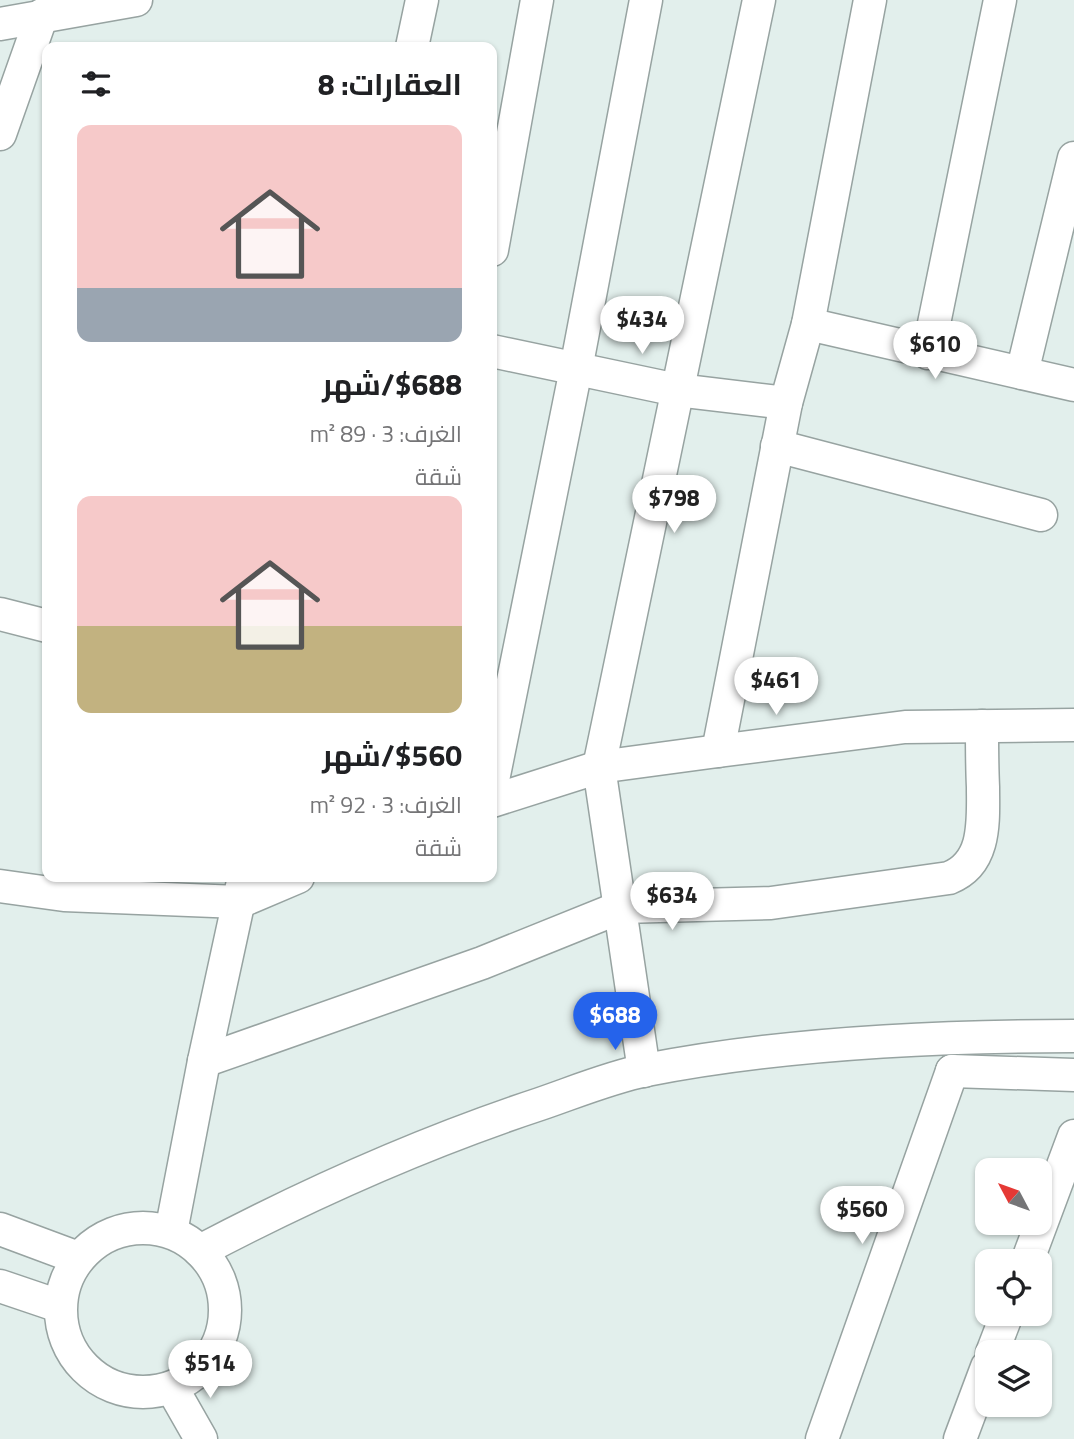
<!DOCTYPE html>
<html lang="ar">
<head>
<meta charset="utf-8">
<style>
  body { margin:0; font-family:"Titillium Web",Cairo,sans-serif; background:#f6f6f6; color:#202124; direction:rtl; height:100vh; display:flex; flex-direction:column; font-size:26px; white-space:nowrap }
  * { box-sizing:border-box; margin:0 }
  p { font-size:23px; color:#757577 }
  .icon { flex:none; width:38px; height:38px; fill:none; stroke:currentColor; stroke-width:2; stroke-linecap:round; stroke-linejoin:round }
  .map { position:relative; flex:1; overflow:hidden; direction:ltr }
  .panel { position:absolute; left:42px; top:42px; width:455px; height:840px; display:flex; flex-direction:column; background:#fff; border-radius:14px; box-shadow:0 2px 5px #0004; direction:rtl }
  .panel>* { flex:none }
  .needle { width:46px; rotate:311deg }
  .tools { position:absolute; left:975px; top:1158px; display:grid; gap:14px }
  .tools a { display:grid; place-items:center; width:77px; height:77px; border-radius:14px; background:#fff; box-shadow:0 2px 5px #0004; font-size:35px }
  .price { position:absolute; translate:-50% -60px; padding:0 16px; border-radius:24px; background:#fff; color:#222; font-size:23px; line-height:46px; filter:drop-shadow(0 2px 4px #0008) }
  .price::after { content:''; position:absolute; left:50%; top:42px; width:21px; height:16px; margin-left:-10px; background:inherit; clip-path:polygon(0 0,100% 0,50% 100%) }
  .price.current { background:#2563eb; color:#fff }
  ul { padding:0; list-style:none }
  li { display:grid; align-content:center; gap:14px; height:371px; padding:0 35px }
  li span { display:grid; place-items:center; height:217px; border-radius:14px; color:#555 }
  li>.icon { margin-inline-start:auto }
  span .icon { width:126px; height:126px; fill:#fffc; stroke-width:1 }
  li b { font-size:30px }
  h2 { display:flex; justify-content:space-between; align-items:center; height:84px; padding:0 35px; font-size:30px }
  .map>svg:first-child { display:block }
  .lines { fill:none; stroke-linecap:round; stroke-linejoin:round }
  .minor-casing { stroke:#97a3a1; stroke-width:35 }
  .minor { stroke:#fff; stroke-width:32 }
</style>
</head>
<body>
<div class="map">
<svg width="1074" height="1439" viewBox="0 0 1074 1439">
  <rect width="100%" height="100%" fill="#e2efec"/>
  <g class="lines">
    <g class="minor-casing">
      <g id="minor">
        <polyline points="0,24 136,0"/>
        <polyline points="412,47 422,0"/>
        <polyline points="0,134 42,15"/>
        <polyline points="492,250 537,0"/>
        <polyline points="808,324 1074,385"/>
        <polyline points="492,351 677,390 786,403"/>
        <polyline points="928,353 1000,0"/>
        <polyline points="1022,373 1074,158"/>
        <polyline points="777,446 1041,515"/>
        <polyline points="0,614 47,626"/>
        <polyline points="718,751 786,403 808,324 870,0"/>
        <polyline points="492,785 576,369 646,0"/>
        <polyline points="492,801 599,767 718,751 905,727 1074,725"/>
        <polyline points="0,886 64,895 239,902 298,877"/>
        <path d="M204,1061L482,963L621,907L771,903L949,878C987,863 983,820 983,787C982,766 982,746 982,726"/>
        <polyline points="644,1071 599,767 759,0"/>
        <polyline points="952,1071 1074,1075"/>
        <circle cx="143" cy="1310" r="82"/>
        <polyline points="0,1229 78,1258"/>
        <polyline points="171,1232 204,1061 244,877"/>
        <path d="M200,1251C310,1193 422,1143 540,1104C575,1092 611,1077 646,1070C784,1043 934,1036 1074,1036"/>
        <polyline points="1027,1262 1074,1136"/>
        <polyline points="0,1286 59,1306"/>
        <polyline points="992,1353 1007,1314"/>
        <polyline points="172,1388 201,1439"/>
        <polyline points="822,1439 952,1071"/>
        <polyline points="960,1439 987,1367"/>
      </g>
    </g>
    <use href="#minor" class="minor"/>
  </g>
</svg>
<div class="tools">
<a><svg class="needle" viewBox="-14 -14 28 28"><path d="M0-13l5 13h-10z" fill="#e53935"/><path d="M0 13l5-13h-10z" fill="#757577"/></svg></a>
<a><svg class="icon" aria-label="locate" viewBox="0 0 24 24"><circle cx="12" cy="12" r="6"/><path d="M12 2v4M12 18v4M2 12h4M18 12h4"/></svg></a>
<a><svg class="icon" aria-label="layers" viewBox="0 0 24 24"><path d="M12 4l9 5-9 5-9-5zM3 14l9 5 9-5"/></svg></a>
</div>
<b class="price" style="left:642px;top:356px">$434</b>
<b class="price" style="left:935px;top:381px">$610</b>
<b class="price" style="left:674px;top:535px">$798</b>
<b class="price" style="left:776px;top:717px">$461</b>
<b class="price" style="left:672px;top:932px">$634</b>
<b class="price current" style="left:615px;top:1052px">$688</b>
<b class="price" style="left:862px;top:1246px">$560</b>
<b class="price" style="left:210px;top:1400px">$514</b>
<section class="panel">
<h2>العقارات: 8<svg class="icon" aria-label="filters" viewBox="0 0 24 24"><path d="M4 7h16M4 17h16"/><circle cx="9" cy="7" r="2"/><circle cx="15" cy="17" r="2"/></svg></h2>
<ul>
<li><span style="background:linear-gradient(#f6c9c9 75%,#9aa5b1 0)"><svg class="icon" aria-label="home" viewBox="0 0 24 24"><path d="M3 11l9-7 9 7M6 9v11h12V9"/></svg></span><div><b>$688/شهر</b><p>الغرف: 3 · 89 m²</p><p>شقة</p></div></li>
<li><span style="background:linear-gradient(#f6c9c9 60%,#c2b280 0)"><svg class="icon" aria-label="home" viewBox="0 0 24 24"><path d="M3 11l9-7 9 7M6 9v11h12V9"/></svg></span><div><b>$560/شهر</b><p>الغرف: 3 · 92 m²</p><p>شقة</p></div></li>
</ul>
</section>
</div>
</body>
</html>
